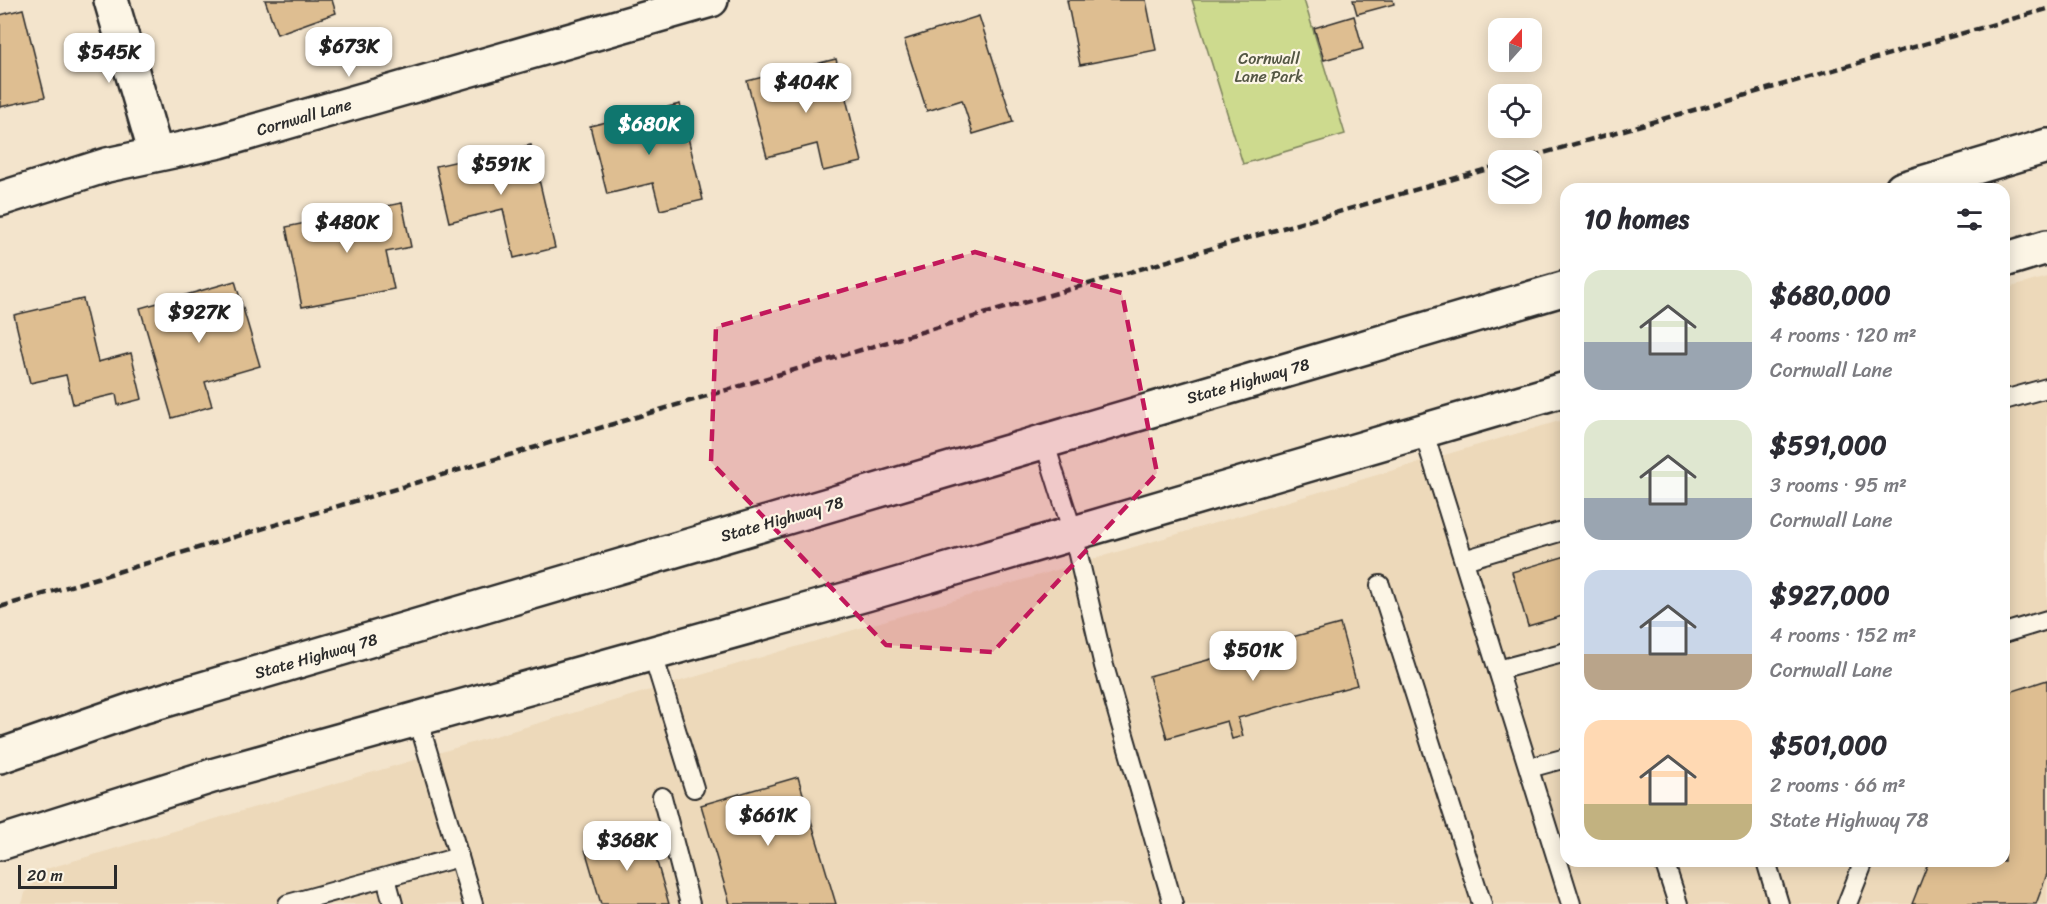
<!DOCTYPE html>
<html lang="en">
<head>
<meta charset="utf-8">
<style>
  body { margin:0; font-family:Sriracha,sans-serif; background:#f7f7f7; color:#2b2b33; height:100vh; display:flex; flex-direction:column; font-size:22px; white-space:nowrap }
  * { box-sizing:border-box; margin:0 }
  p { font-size:20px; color:#7c7c81 }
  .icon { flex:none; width:33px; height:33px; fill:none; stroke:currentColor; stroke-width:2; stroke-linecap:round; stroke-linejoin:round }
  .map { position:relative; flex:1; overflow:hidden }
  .side { position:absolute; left:1560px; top:183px; width:450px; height:684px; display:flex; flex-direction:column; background:#fff; border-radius:18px; box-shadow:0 3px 15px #0003 }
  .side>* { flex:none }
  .needle { width:39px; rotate:21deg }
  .fabs { position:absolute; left:1488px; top:18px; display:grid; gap:12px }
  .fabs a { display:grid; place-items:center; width:54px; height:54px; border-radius:12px; background:#fff; box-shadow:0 3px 15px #0003; font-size:30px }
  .scale { position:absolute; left:18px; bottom:15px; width:99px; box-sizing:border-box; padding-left:6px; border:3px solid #2b2b2b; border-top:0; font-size:16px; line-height:21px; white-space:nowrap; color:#2b2b2b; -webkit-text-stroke:4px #fcf5e5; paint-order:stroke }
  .price { position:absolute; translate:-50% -51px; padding:0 14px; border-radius:12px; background:#fff; color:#222; font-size:20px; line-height:39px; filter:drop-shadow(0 2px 3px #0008) }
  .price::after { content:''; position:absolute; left:50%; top:36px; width:18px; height:14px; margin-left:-9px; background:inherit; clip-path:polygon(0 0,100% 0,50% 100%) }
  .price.active { background:#0f766e; color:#fff }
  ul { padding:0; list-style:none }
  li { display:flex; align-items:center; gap:18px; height:150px; padding:0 24px }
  li span { display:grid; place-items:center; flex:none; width:168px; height:120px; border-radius:18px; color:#555 }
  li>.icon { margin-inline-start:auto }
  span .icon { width:72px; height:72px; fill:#fffc; stroke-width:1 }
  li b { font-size:26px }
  h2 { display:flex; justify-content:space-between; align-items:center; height:72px; padding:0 24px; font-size:26px }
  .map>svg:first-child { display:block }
  .built { fill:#edd9ba }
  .green { fill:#cdda8e; stroke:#7c825c; stroke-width:1.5 }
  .building { fill:#debe91; stroke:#2b2b2b; stroke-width:1.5 }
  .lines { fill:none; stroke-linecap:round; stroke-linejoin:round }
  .service-casing { stroke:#2b2b2b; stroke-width:22 }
  .minor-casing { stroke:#2b2b2b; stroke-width:38 }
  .primary-casing { stroke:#2b2b2b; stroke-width:38 }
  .service { stroke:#fcf5e5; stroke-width:18 }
  .minor { stroke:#fcf5e5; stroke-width:33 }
  .primary { stroke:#fcf5e5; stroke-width:33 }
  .rail { stroke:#2b2b2b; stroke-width:4.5; stroke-dasharray:9 4.5; stroke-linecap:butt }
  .marked { fill:#c2185b; fill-opacity:0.2; stroke:#c2185b; stroke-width:4.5; stroke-dasharray:12 8; stroke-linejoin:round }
  .labels { text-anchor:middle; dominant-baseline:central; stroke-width:4.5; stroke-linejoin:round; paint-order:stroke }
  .park-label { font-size:16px; fill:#545744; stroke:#fcf5e5 }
  .street-label { font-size:16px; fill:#2b2b2b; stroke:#fcf5e5 }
</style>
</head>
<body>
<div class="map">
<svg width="2047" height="904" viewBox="0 0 2047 904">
  <rect width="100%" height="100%" fill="#f3e4cc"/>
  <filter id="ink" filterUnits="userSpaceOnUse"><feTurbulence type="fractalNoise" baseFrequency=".0167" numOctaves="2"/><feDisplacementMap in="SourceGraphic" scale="12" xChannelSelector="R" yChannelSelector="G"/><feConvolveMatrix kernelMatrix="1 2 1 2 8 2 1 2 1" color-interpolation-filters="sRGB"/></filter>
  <g filter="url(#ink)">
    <polygon class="built" points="2047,277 2047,904 22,904 25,893 46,869 1566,419 1566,861 2004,861 2004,289"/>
    <polygon class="green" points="1192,0 1304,0 1345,134 1243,164"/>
    <g class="building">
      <polygon points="265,0 332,0 336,13 277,34"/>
      <polygon points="1067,0 1146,0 1156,50 1080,65"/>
      <polygon points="1353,0 1393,0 1394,4 1357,14"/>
      <polygon points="23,9 45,97 0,107 0,15"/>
      <polygon points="979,16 1013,122 973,134 962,100 927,111 904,40"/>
      <polygon points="1354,16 1363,49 1324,60 1314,28"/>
      <polygon points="836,59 862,162 823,171 817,144 767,157 747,81"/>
      <polygon points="680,104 703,200 660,210 653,183 607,194 590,126"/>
      <polygon points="531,145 555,248 514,258 503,209 449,222 436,166"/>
      <polygon points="402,203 411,247 386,252 394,289 302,307 286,227"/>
      <polygon points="235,281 260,366 205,382 212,406 172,418 140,308"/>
      <polygon points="83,299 98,362 131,353 142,399 118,405 116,394 73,404 66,375 30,383 14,315"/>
      <polygon points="1566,556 1566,615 1528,626 1512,572"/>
      <polygon points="1340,624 1357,685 1238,718 1243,736 1232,739 1227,721 1167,738 1149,676"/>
      <polygon points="2047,680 2047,874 2036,904 1912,904 1929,861 2004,861 2004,694"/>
      <polygon points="798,777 836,904 730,904 701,805"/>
      <polygon points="648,831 669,904 601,904 585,849"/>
    </g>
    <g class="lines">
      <g class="service-casing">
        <g id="service">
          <polyline points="2004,400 2047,388"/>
          <polyline points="1423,430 1571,904"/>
          <polyline points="1044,441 1073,533 1104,666 1173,904"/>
          <polyline points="1464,560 1566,530"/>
          <polyline points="1380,585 1482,904"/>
          <polyline points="2004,633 2047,620"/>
          <polyline points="653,655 694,788"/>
          <polyline points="1498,670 1566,652"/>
          <polyline points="418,720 473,904"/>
          <polyline points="1529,768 1566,758"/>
          <polyline points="662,797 690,904"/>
          <polyline points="1664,861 1678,904"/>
          <polyline points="1766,861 1779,904"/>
          <polyline points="386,878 393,904"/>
          <polyline points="288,904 459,857"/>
          <polyline points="1847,904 1864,861"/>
        </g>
      </g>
      <g class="minor-casing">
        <g id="minor">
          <polyline points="111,0 156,154"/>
          <polyline points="0,199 107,165 220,141 711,0"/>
        </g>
      </g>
      <g class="primary-casing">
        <g id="primary">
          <polyline points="1902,189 2047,146"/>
          <polyline points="2004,260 2047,247"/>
          <polyline points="0,756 138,708 1566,288"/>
          <polyline points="0,843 212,776 866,594 1566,389"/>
        </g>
      </g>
      <use href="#service" class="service"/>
      <use href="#minor" class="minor"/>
      <use href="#primary" class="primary"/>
      <g class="rail">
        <polyline points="1519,160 2047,9"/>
        <polyline points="0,607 911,335 1498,166"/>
      </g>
    </g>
  </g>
  <path class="marked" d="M975,252L1122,293L1157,473L993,652L886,645L711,462L716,327Z"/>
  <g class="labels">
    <g class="park-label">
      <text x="1269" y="58">Cornwall<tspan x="1269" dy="18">Lane Park</tspan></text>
    </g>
    <g class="street-label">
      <text transform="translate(304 117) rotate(-16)">Cornwall Lane</text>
      <text transform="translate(1248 381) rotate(-16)">State Highway 78</text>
      <text transform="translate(782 519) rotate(-16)">State Highway 78</text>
      <text transform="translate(316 656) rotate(-16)">State Highway 78</text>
    </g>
  </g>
</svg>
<div class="fabs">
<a><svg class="needle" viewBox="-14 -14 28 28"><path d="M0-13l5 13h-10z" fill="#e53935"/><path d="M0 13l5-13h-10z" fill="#7c7c81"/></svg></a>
<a><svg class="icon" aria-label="locate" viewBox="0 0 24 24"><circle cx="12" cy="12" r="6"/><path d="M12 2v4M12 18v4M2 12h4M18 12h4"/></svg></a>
<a><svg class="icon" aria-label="layers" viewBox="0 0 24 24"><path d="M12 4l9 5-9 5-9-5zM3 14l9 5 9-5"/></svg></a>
</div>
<div class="scale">20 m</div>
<b class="price" style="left:349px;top:78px">$673K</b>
<b class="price" style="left:109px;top:84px">$545K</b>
<b class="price" style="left:806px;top:114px">$404K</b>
<b class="price active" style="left:649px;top:156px">$680K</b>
<b class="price" style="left:501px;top:196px">$591K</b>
<b class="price" style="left:347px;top:254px">$480K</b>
<b class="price" style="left:199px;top:344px">$927K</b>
<b class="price" style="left:1253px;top:682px">$501K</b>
<b class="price" style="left:768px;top:847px">$661K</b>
<b class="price" style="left:627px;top:872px">$368K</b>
<section class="side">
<h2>10 homes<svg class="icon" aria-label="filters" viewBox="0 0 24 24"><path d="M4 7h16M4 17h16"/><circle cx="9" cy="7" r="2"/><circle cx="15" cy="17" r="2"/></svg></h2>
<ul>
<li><span style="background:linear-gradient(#dfe7d0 60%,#9aa5b1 0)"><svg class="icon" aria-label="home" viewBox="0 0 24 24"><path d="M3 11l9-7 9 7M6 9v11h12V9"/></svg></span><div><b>$680,000</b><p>4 rooms · 120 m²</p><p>Cornwall Lane</p></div></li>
<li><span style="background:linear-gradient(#dfe7d0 65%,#9aa5b1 0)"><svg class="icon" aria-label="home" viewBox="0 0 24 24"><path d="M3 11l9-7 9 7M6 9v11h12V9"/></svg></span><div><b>$591,000</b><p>3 rooms · 95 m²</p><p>Cornwall Lane</p></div></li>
<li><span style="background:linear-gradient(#c9d6e8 70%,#b9a48a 0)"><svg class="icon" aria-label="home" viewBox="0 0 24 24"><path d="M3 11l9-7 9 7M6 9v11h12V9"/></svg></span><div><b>$927,000</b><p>4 rooms · 152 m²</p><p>Cornwall Lane</p></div></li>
<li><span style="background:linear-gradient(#ffd9b3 70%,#c2b280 0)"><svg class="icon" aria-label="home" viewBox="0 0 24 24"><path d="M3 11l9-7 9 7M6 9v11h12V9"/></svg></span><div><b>$501,000</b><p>2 rooms · 66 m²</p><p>State Highway 78</p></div></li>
</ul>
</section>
</div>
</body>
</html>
